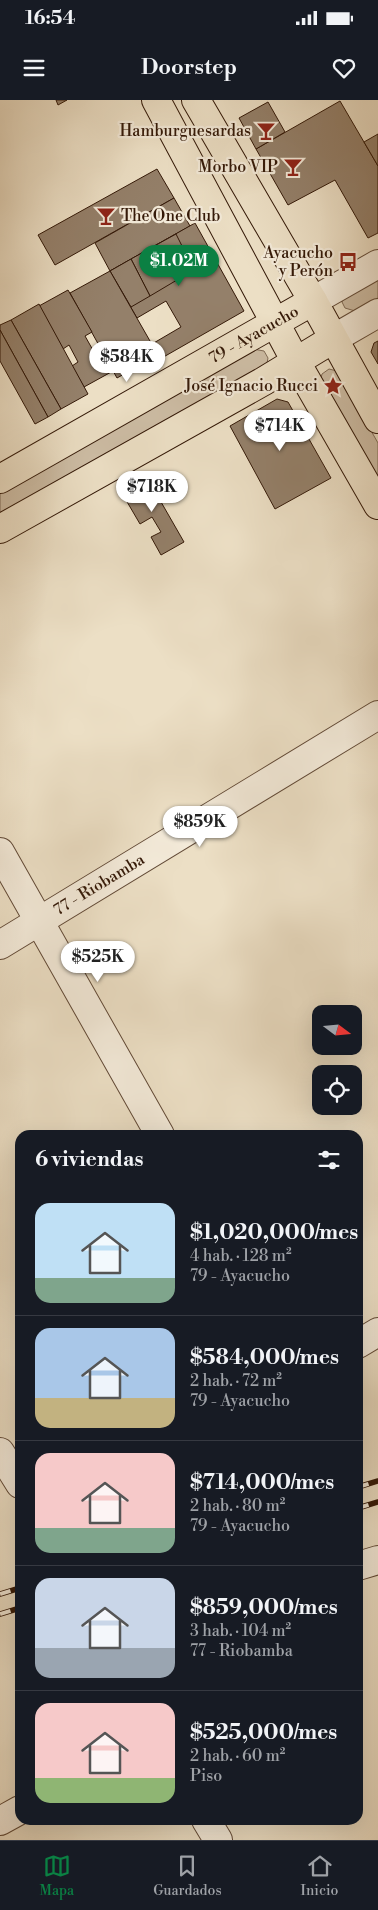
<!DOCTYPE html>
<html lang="es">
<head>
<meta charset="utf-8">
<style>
  body { margin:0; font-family:"Libre Bodoni",serif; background:#242831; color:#f1f3f6; height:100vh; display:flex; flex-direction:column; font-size:19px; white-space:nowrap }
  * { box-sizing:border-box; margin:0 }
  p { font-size:16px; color:#9ea1a6 }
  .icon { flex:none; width:28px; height:28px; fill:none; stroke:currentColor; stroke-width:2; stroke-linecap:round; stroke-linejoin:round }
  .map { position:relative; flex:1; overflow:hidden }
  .sheet { position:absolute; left:15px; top:1030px; width:348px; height:695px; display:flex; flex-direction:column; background:#171b24; border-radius:15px; box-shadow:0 5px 20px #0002 }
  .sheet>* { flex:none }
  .needle { width:32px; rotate:106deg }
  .tools { position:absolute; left:312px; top:905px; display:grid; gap:10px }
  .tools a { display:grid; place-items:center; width:50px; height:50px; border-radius:10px; background:#171b24; box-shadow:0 5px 20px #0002; font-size:25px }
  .price { position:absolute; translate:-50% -42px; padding:0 11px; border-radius:18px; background:#fff; color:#222; font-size:16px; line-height:32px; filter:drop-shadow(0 1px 2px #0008) }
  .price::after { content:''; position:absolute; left:50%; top:30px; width:15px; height:11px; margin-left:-8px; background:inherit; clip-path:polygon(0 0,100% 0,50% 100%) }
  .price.selected { background:#0b8043; color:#fff }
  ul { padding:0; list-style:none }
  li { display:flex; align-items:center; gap:15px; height:125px; padding:0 20px }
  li+li { border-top:1px solid #363941 }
  li span { display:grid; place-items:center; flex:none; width:140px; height:100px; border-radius:15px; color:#555 }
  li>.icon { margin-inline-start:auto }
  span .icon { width:60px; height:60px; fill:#fffc; stroke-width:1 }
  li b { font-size:21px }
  h2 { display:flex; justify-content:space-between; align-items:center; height:60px; padding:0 20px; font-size:21px }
  .status { display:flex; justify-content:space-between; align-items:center; height:35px; padding:0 25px; background:#171b24; direction:ltr }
  .status svg { height:14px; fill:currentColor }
  header { display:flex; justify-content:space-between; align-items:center; height:65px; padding:0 20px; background:#171b24; font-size:22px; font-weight:600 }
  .menu { display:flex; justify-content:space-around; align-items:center; height:70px; border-top:1px solid #363941; background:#171b24; font-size:14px; color:#9ea1a6 }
  .menu a { display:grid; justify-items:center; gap:2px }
  .menu .selected { color:#0b8043 }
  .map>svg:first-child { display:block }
  .green { fill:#cdbda5; stroke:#806b56 }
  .building { fill:#94806a; stroke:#341908 }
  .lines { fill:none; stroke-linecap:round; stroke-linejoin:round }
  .minor-casing { stroke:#624a37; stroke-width:30 }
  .major-casing { stroke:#341908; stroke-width:30 }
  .minor { stroke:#f3ead9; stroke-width:28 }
  .major { stroke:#ecdfc5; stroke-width:28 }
  .rail-casing { stroke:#341908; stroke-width:5.5 }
  .rail { stroke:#f3ead9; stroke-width:4; stroke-dasharray:11; stroke-linecap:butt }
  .labels { text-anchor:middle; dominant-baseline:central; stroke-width:4.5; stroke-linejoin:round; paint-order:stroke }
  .poi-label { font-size:16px; fill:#341908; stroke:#f3ead9; text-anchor:end }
  .street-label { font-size:16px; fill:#341908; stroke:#f3ead9 }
</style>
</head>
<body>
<div class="status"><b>16:54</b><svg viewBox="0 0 49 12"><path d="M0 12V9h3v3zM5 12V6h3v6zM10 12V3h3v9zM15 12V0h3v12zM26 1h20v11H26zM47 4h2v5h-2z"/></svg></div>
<header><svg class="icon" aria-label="menu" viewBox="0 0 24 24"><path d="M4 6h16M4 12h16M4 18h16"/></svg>Doorstep<svg class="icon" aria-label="heart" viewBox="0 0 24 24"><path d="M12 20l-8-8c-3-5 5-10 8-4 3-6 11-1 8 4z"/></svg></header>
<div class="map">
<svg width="378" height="1740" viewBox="0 0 378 1740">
  <rect width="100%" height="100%" fill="#ecdfc5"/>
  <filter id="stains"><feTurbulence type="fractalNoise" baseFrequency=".004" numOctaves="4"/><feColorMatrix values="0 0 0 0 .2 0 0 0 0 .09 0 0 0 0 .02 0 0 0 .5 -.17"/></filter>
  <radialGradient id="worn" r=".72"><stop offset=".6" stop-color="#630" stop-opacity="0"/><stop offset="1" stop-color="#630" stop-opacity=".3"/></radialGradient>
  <g class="green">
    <polygon points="378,176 378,198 355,211 345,208 342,202 346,193"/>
    <polygon points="253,249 264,251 268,258 266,268 0,417 0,391"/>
    <polygon points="329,269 337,271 378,343 378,382 320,282 322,274"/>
  </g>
  <g class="building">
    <polygon points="56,0 67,0 58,5"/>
    <polygon points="340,1 378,66 378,133 368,138 335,80 288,105 256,49"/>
    <polygon points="268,2 285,32 256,49 239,18"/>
    <polygon points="378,34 378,66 364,42"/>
    <polygon points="157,69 174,98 55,165 38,135"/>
    <polygon points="174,98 190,126 110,171 95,143"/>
    <polygon points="195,123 244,211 160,259 152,244 181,227 166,201 137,218 110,171"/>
    <polygon points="176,134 190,162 187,174 150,196 131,159"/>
    <polygon points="131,159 150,196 131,207 110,171"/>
    <polygon points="110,171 158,255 117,278 70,193"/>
    <polygon points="68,190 92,232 85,236 94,252 100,248 113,271 84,287 72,266 78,262 69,245 63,249 39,206"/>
    <polygon points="39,204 88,294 61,309 11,220"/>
    <polygon points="11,220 61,309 48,317 0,230 0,225"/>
    <polygon points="0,230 48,317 35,324 0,261"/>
    <polygon points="378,241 378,264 371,252 374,243"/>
    <polygon points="277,299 288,302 331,378 275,409 230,326"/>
    <polygon points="145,374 184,442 161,455 151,437 161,432 152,417 140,424 119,388"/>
  </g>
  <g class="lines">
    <g class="minor-casing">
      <g id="minor">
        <polyline points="313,201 378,164"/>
        <polyline points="333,239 378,213"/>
        <polyline points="0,752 160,1035"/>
        <path id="s1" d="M0,845L378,615"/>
        <polyline points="358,1244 378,1232"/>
        <polyline points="0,1352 20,1384"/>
        <polyline points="358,1466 378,1460"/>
        <polyline points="206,1720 218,1740"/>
        <polyline points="0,1721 20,1710"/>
      </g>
    </g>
    <g class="major-casing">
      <g id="major">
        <polyline points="156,0 296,262 378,405"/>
        <polyline points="196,0 313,201 378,319"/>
        <path id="s2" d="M0,379L313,201"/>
        <polyline points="0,429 264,281 333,239"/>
      </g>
    </g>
    <use href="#minor" class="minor"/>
    <use href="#major" class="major"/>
    <g class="rail-casing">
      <g id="rail">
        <polyline points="358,1387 378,1381"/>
        <polyline points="358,1408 378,1402"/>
        <polyline points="0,1494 20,1488"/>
        <polyline points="0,1514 20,1508"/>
      </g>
    </g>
    <use href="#rail" class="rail"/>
  </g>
  <defs>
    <g id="bar-bare" transform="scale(1.5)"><path d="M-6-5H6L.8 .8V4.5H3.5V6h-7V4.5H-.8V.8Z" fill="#8f2418" stroke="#f3ead9" stroke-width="2.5" paint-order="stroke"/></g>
    <g id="bus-bare" transform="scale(1.5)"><path d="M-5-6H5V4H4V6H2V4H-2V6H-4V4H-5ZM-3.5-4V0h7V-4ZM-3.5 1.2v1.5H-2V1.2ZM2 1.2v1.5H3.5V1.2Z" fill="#8f2418" stroke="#f3ead9" stroke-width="2.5" paint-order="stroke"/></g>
    <g id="sight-bare" transform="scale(1.5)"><path d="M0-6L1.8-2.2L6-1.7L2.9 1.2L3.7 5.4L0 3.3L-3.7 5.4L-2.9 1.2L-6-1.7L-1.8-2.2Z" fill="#8f2418" stroke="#f3ead9" stroke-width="2.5" paint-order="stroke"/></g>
  </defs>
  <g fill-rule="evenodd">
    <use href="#bar-bare" x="266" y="31"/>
    <use href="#bar-bare" x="293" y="67"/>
    <use href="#bar-bare" x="106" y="116"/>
    <use href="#bus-bare" x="348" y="162"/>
    <use href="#sight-bare" x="333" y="286"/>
  </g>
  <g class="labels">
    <g class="poi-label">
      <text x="251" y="31">Hamburguesardas</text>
      <text x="278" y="67">Morbo VIP</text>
      <text x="121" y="116" text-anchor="start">The One Club</text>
      <text x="333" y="153">Ayacucho<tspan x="333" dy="18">y Perón</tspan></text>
      <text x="318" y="286">José Ignacio Rucci</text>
    </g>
    <g class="street-label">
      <text stroke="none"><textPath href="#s2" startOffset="292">79 - Ayacucho</textPath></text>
      <text stroke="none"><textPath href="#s1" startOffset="116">77 - Riobamba</textPath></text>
    </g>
  </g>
  <rect width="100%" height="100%" filter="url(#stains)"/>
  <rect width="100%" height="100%" fill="url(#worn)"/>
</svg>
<div class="tools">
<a><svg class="needle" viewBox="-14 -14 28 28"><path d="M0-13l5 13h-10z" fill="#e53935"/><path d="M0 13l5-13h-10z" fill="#9ea1a6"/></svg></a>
<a><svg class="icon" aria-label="locate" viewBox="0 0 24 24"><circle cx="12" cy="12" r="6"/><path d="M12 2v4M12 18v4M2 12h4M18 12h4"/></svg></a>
</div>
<b class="price selected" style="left:179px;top:187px">$1.02M</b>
<b class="price" style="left:127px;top:283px">$584K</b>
<b class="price" style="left:280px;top:352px">$714K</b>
<b class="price" style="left:152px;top:413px">$718K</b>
<b class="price" style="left:200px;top:748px">$859K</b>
<b class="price" style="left:98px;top:883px">$525K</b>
<section class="sheet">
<h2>6 viviendas<svg class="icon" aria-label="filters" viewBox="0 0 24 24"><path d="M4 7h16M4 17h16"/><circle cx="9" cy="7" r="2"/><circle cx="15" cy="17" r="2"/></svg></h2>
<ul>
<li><span style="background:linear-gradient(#bfe0f5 75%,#7fa58c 0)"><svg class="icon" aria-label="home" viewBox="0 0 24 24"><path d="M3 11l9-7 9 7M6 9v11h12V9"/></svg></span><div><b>$1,020,000/mes</b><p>4 hab. · 128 m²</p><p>79 - Ayacucho</p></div></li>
<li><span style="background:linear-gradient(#a9c7e8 70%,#c2b280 0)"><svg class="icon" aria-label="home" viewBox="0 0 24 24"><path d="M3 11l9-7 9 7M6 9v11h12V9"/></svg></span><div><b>$584,000/mes</b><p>2 hab. · 72 m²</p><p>79 - Ayacucho</p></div></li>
<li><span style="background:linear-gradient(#f6c9c9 75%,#7fa58c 0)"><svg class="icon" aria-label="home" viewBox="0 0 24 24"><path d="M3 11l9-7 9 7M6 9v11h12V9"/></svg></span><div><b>$714,000/mes</b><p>2 hab. · 80 m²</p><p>79 - Ayacucho</p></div></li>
<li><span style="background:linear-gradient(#c9d6e8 70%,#9aa5b1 0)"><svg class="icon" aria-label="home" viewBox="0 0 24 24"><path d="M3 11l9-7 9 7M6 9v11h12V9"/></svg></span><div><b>$859,000/mes</b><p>3 hab. · 104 m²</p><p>77 - Riobamba</p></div></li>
<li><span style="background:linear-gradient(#f6c9c9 75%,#8fb573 0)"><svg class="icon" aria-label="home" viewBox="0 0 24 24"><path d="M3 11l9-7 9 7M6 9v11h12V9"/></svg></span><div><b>$525,000/mes</b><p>2 hab. · 60 m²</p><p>Piso</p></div></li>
</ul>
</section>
</div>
<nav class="menu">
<a class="selected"><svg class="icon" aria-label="map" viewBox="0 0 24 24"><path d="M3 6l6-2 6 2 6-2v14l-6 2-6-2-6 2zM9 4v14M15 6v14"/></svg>Mapa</a>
<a><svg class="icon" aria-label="saved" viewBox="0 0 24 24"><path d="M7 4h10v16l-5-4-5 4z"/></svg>Guardados</a>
<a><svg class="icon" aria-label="home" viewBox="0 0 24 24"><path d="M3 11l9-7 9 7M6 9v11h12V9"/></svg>Inicio</a>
</nav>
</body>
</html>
